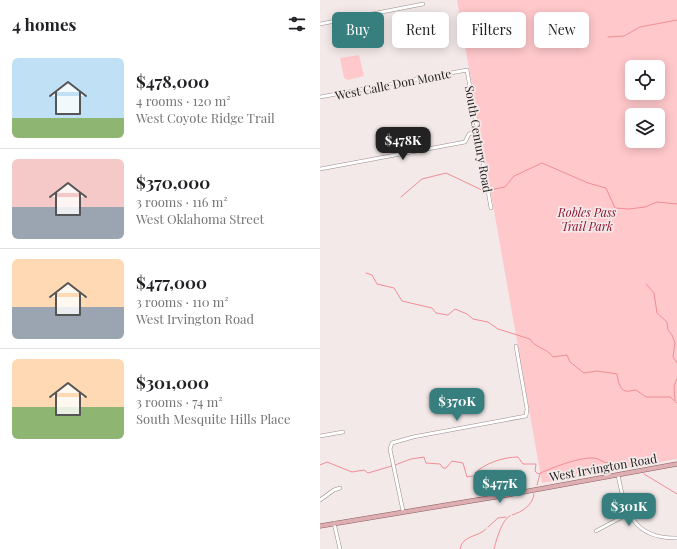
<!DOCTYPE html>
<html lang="en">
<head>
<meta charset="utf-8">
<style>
  body { margin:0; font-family:"Playfair Display",serif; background:#f6f6f6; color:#202124; height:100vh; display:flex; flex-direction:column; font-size:15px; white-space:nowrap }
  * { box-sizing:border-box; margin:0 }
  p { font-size:13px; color:#757577 }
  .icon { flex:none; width:22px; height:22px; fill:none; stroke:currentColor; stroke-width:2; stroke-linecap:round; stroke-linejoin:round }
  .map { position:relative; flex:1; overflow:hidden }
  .drawer { display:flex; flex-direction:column; background:#fff; width:320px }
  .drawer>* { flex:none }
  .banner { position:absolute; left:12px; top:12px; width:285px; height:36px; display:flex; gap:8px }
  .fabs { position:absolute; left:305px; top:60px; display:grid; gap:8px }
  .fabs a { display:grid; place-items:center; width:40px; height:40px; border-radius:6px; background:#fff; box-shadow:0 2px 10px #0003; font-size:20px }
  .price { position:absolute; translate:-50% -34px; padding:0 9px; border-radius:8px; background:#367f7e; color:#fff; font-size:13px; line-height:26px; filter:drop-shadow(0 1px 2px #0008) }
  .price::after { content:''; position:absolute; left:50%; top:24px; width:12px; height:9px; margin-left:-6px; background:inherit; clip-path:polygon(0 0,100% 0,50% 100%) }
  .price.selected { background:#222; color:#fff }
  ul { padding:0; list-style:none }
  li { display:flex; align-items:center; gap:12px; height:100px; padding:0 12px }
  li+li { border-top:1px solid #e0e0e0 }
  li span { display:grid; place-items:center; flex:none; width:112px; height:80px; border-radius:6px; color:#555 }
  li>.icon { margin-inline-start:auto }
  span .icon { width:48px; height:48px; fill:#fffc; stroke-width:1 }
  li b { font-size:17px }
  h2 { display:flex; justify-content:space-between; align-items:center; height:48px; padding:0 12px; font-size:17px }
  .tag { padding:0 14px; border-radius:6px; background:#fff; box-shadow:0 2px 10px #0003; font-size:14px; line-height:36px }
  .tag.selected { background:#367f7e; color:#fff }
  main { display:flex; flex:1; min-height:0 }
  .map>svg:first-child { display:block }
  .green { fill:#ffc8cb; fill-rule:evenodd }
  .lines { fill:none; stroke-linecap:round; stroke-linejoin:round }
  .stream { stroke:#f08d95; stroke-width:1 }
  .minor-casing { stroke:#988d8d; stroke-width:4 }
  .major-casing { stroke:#8d5a5e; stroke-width:5 }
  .minor { stroke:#fff; stroke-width:3 }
  .major { stroke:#ddafb2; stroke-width:4 }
  .labels { text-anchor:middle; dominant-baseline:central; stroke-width:3.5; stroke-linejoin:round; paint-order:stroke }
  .street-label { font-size:12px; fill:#242020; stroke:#f4e9e9 }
  .park-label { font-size:12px; font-style:italic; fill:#8d1832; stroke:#f4e9e9 }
</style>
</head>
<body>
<main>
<section class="drawer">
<h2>4 homes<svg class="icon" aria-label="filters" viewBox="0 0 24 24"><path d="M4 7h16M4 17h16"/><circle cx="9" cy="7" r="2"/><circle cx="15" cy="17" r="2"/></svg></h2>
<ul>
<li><span style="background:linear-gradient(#bfe0f5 75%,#8fb573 0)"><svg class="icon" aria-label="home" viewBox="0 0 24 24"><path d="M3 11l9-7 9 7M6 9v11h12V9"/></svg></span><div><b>$478,000</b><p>4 rooms · 120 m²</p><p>West Coyote Ridge Trail</p></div></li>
<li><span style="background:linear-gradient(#f6c9c9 60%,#9aa5b1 0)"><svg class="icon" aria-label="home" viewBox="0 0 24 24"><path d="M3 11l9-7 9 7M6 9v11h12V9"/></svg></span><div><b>$370,000</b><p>3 rooms · 116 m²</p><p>West Oklahoma Street</p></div></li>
<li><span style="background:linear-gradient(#ffd9b3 60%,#9aa5b1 0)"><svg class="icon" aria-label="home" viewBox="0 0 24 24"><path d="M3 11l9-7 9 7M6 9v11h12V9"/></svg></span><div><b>$477,000</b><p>3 rooms · 110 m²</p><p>West Irvington Road</p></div></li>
<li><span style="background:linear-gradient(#ffd9b3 60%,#8fb573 0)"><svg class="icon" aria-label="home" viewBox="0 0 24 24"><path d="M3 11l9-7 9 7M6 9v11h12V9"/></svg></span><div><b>$301,000</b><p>3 rooms · 74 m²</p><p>South Mesquite Hills Place</p></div></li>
</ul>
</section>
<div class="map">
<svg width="357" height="549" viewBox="0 0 357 549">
  <rect width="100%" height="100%" fill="#f4e9e9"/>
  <g class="green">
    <path d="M137,0H357V459L222,483ZM312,67H338V93H312ZM312,115H338V141H312Z"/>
    <polygon points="39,55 44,76 28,80 24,78 20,58"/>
  </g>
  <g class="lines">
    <g class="stream">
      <polyline points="288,37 304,36 320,27 357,20"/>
      <polyline points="81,197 102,179 126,173 164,191 185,187 194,176 222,163 268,183 286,188 295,208 309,209 325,207 337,202 357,204"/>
      <path d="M46,273L52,275L57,284L74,288L82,301L112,308L116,313L128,315L135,309L147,314L153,319L168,322L178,329L210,339C215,348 227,348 233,357L247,355L250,362L264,373L277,371L297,374C298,379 299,390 306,391C309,392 312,390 316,390L326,397H350L357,403"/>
      <polyline points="326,284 334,293 337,313 347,322 348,330 352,335 355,343 353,357 357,363"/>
      <polyline points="355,400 354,386 357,379"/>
      <polyline points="0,465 7,462 32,472 44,470 48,473 72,466"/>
      <polyline points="75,465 91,459 104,457 106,463 120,464 123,468 126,468 132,461 143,463 147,477 153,476"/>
      <path d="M155,473C165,463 184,457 198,457L203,464H216L215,471L218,474C232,468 258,457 274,458C279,458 283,463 288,463C297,465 304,464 313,468"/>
      <polyline points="324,474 357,494"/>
      <polyline points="217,485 220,474"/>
      <path d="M192,515C202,512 213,505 214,494"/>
      <polyline points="168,527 178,518 186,517"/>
      <path d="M140,549C142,535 159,537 166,529"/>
      <path d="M174,549C176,541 182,519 190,516"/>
    </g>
    <g class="minor-casing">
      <g id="minor">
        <polyline points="0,24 103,4"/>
        <polyline points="0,97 147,70 171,208"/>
        <polyline points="0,169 145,142 149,134 158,131"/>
        <polyline points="0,436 23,432"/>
        <path d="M298,475C305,511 313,539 357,538"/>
        <polyline points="0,500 14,490 20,488"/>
        <polyline points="83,511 70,449 72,443 93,437 206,416 207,409 196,346"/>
        <polyline points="14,523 20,549"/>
        <polyline points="276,531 308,514"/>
      </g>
    </g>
    <g class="major-casing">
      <polyline id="major" points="0,526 187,495 357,464"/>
    </g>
    <use href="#minor" class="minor"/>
    <use href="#major" class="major"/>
  </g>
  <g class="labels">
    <g class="street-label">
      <text transform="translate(73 84) rotate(-11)">West Calle Don Monte</text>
      <text transform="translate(159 139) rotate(80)">South Century Road</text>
      <text transform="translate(283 467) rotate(-10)">West Irvington Road</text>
    </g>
    <g class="park-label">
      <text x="267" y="212">Robles Pass<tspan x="267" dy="14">Trail Park</tspan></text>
    </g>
  </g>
</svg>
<div class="fabs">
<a><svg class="icon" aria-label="locate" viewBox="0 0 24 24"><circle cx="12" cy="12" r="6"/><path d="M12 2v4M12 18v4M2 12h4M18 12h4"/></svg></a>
<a><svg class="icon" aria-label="layers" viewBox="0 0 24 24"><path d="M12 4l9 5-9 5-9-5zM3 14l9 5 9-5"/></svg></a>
</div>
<b class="price selected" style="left:83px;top:161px">$478K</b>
<b class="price" style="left:137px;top:422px">$370K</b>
<b class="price" style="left:180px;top:504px">$477K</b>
<b class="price" style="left:309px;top:527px">$301K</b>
<div class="banner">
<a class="tag selected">Buy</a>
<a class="tag">Rent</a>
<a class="tag">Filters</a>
<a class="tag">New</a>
</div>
</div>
</main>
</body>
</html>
